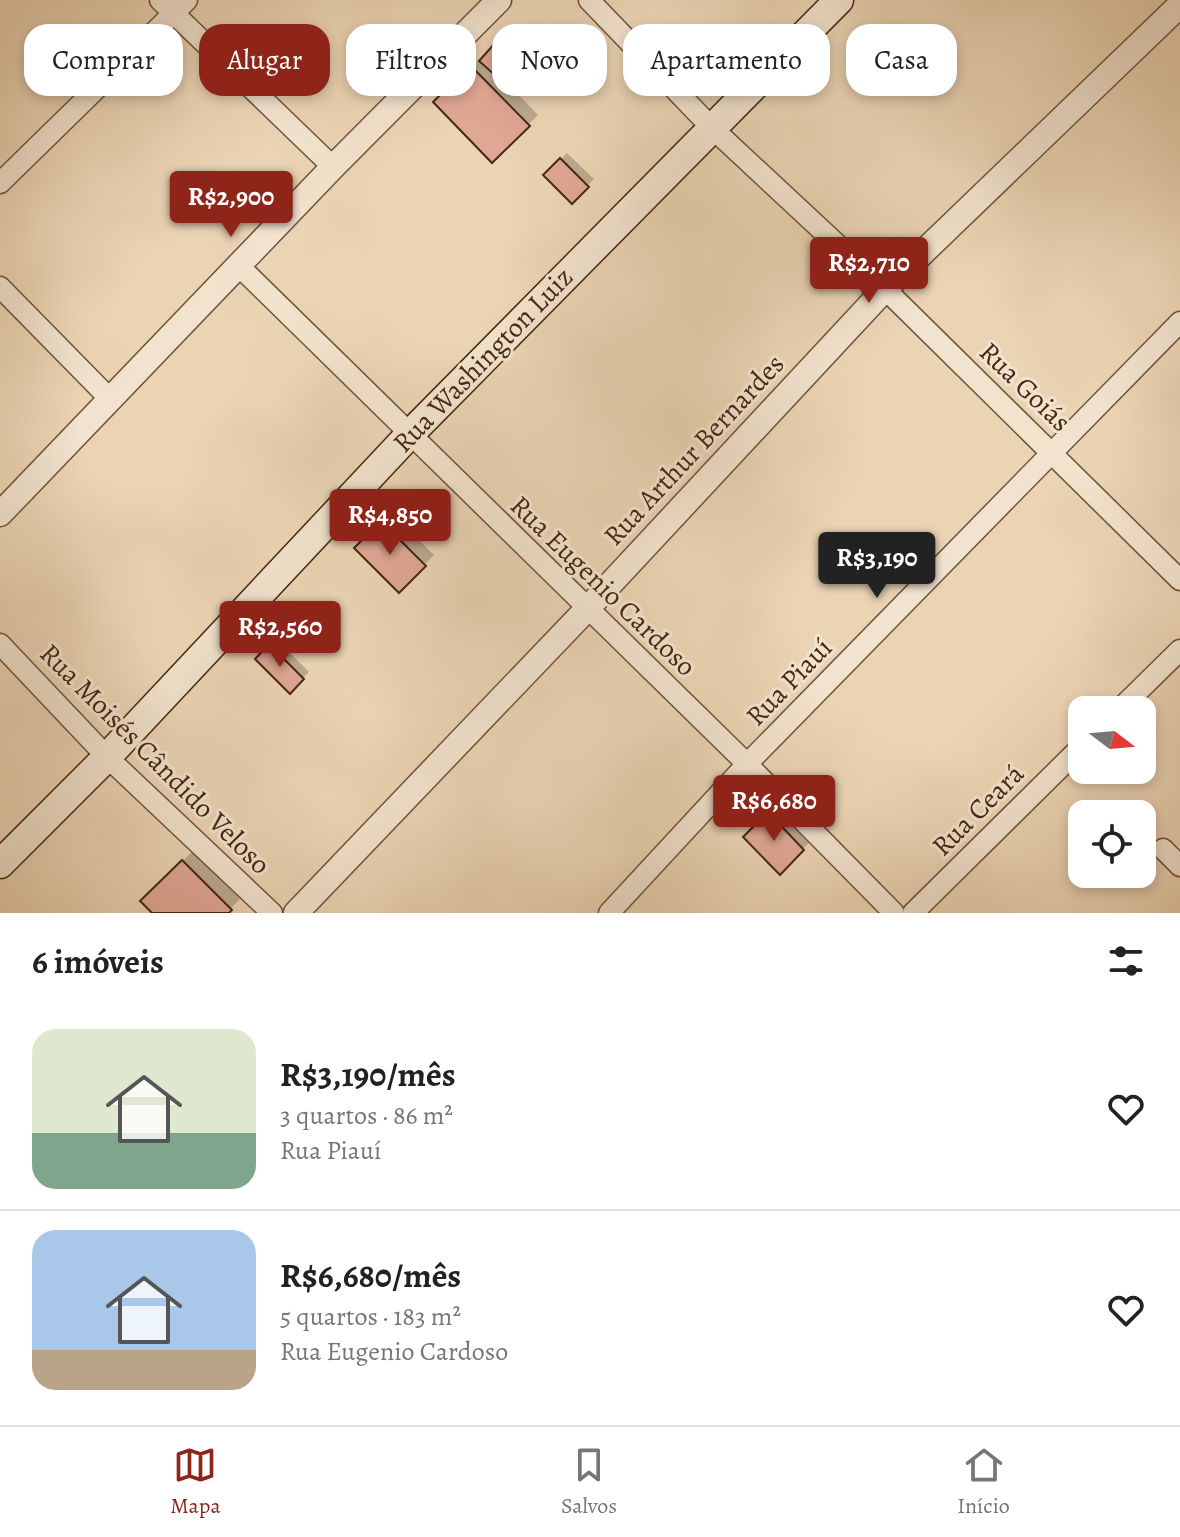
<!DOCTYPE html>
<html lang="pt">
<head>
<meta charset="utf-8">
<style>
  body { margin:0; font-family:Alegreya,serif; background:#f2f2f2; color:#222; height:100vh; display:flex; flex-direction:column; font-size:30px; white-space:nowrap }
  * { box-sizing:border-box; margin:0 }
  p { font-size:26px; color:#767676 }
  .icon { flex:none; width:44px; height:44px; fill:none; stroke:currentColor; stroke-width:2; stroke-linecap:round; stroke-linejoin:round }
  .map { position:relative; height:913px; overflow:hidden }
  .panel { display:flex; flex-direction:column; background:#fff; flex:1 }
  .panel>* { flex:none }
  .hud { position:absolute; left:24px; top:24px; width:1132px; height:72px; display:flex; gap:16px }
  .needle { width:52px; rotate:106deg }
  .fabs { position:absolute; left:1068px; top:696px; display:grid; gap:16px }
  .fabs a { display:grid; place-items:center; width:88px; height:88px; border-radius:16px; background:#fff; box-shadow:0 4px 12px #0003; font-size:40px }
  .price { position:absolute; translate:-50% -68px; padding:0 18px; border-radius:8px; background:#8f2418; color:#fff; font-size:26px; line-height:52px; filter:drop-shadow(0 2px 4px #0008) }
  .price::after { content:''; position:absolute; left:50%; top:48px; width:24px; height:18px; margin-left:-12px; background:inherit; clip-path:polygon(0 0,100% 0,50% 100%) }
  .price.selected { background:#222; color:#fff }
  ul { padding:0; list-style:none }
  li { display:flex; align-items:center; gap:24px; height:200px; padding:0 32px }
  li+li { border-top:2px solid #e0e0e0 }
  li span { display:grid; place-items:center; flex:none; width:224px; height:160px; border-radius:24px; color:#555 }
  li>.icon { margin-inline-start:auto }
  span .icon { width:96px; height:96px; fill:#fffc; stroke-width:1 }
  li b { font-size:34px }
  h2 { display:flex; justify-content:space-between; align-items:center; height:96px; padding:0 32px; font-size:34px }
  .pill { padding:0 28px; border-radius:24px; background:#fff; box-shadow:0 4px 12px #0003; font-size:28px; line-height:72px }
  .pill.selected { background:#8f2418; color:#fff }
  .tab-bar { display:flex; justify-content:space-around; align-items:center; height:112px; border-top:2px solid #e0e0e0; background:#fff; font-size:22px; color:#767676 }
  .tab-bar a { display:grid; justify-items:center; gap:4px }
  .tab-bar .selected { color:#8f2418 }
  .map>svg:first-child { display:block }
  .shadow { fill:#0003 }
  .building { fill:#e0a794; stroke:#462812; stroke-width:2 }
  .lines { fill:none; stroke-linecap:round; stroke-linejoin:round }
  .minor-casing { stroke:#6f533a; stroke-width:23 }
  .tertiary-casing { stroke:#6f533a; stroke-width:27 }
  .secondary-casing { stroke:#462812; stroke-width:31 }
  .minor { stroke:#f2e3ce; stroke-width:20 }
  .tertiary { stroke:#f2e3ce; stroke-width:24 }
  .secondary { stroke:#f2e3ce; stroke-width:28 }
  .labels { text-anchor:middle; dominant-baseline:central; stroke-width:6; stroke-linejoin:round; paint-order:stroke }
  .street-label { font-size:28px; fill:#462812; stroke:#f2e3ce }
</style>
</head>
<body>
<div class="map">
<svg width="1180" height="913" viewBox="0 0 1180 913">
  <rect width="100%" height="100%" fill="#ebd4b4"/>
  <filter id="stains"><feTurbulence type="fractalNoise" baseFrequency=".0025" numOctaves="4"/><feColorMatrix values="0 0 0 0 .2 0 0 0 0 .09 0 0 0 0 .02 0 0 0 .5 -.17"/></filter>
  <radialGradient id="worn" r=".72"><stop offset=".6" stop-color="#630" stop-opacity="0"/><stop offset="1" stop-color="#630" stop-opacity=".3"/></radialGradient>
  <g class="shadow">
    <polygon points="503,37 525,57 504,80 538,115 492,160 435,102"/>
    <polygon points="567,153 594,179 572,201 546,175"/>
    <polygon points="392,513 434,555 399,590 357,548"/>
    <polygon points="277,640 309,672 290,691 258,659"/>
    <polygon points="775,808 809,843 780,872 746,837"/>
    <polygon points="193,851 240,899 226,913 155,913 143,901"/>
  </g>
  <g class="building">
    <polygon points="496,42 521,64 504,83 479,61"/>
    <polygon points="470,65 530,126 492,163 433,102"/>
    <polygon points="560,158 589,187 572,204 543,175"/>
    <polygon points="381,521 426,566 399,593 354,548"/>
    <polygon points="269,644 304,679 290,694 255,659"/>
    <polygon points="768,812 804,850 780,875 743,837"/>
    <polygon points="182,860 232,910 229,913 152,913 140,901"/>
  </g>
  <g class="lines">
    <g class="minor-casing">
      <g id="minor">
        <polyline points="160,0 333,167"/>
        <polyline points="589,0 711,127 885,289 1180,580"/>
        <polyline points="0,183 187,0"/>
        <polyline points="239,266 747,764 894,913"/>
        <polyline points="0,287 109,398"/>
        <polyline points="0,644 107,757 272,913"/>
        <polyline points="1119,710 1180,650"/>
        <polyline points="1163,849 1180,866"/>
        <polyline points="609,913 747,764 1180,322"/>
        <polyline points="913,913 1082,746"/>
      </g>
    </g>
    <g class="tertiary-casing">
      <g id="tertiary">
        <polyline points="0,514 333,167 499,0"/>
        <polyline points="296,913 587,609 885,289 1180,5"/>
      </g>
    </g>
    <g class="secondary-casing">
      <polyline id="secondary" points="0,864 107,757 409,435 839,0"/>
    </g>
    <use href="#minor" class="minor"/>
    <use href="#tertiary" class="tertiary"/>
    <use href="#secondary" class="secondary"/>
  </g>
  <g class="labels">
    <g class="street-label">
      <text transform="translate(483 360) rotate(-46)">Rua Washington Luiz</text>
      <text transform="translate(1025 387) rotate(44)">Rua Goiás</text>
      <text transform="translate(694 450) rotate(-47)">Rua Arthur Bernardes</text>
      <text transform="translate(603 586) rotate(44)">Rua Eugenio Cardoso</text>
      <text transform="translate(789 682) rotate(-46)">Rua Piauí</text>
      <text transform="translate(155 759) rotate(45)">Rua Moisés Cândido Veloso</text>
      <text transform="translate(978 810) rotate(-45)">Rua Ceará</text>
    </g>
  </g>
  <rect width="100%" height="100%" filter="url(#stains)"/>
  <rect width="100%" height="100%" fill="url(#worn)"/>
</svg>
<div class="fabs">
<a><svg class="needle" viewBox="-14 -14 28 28"><path d="M0-13l5 13h-10z" fill="#e53935"/><path d="M0 13l5-13h-10z" fill="#767676"/></svg></a>
<a><svg class="icon" aria-label="locate" viewBox="0 0 24 24"><circle cx="12" cy="12" r="6"/><path d="M12 2v4M12 18v4M2 12h4M18 12h4"/></svg></a>
</div>
<b class="price" style="left:231px;top:239px">R$2,900</b>
<b class="price" style="left:869px;top:305px">R$2,710</b>
<b class="price" style="left:390px;top:557px">R$4,850</b>
<b class="price selected" style="left:877px;top:600px">R$3,190</b>
<b class="price" style="left:280px;top:669px">R$2,560</b>
<b class="price" style="left:774px;top:843px">R$6,680</b>
<div class="hud">
<a class="pill">Comprar</a>
<a class="pill selected">Alugar</a>
<a class="pill">Filtros</a>
<a class="pill">Novo</a>
<a class="pill">Apartamento</a>
<a class="pill">Casa</a>
</div>
</div>
<section class="panel">
<h2>6 imóveis<svg class="icon" aria-label="filters" viewBox="0 0 24 24"><path d="M4 7h16M4 17h16"/><circle cx="9" cy="7" r="2"/><circle cx="15" cy="17" r="2"/></svg></h2>
<ul>
<li><span style="background:linear-gradient(#dfe7d0 65%,#7fa58c 0)"><svg class="icon" aria-label="home" viewBox="0 0 24 24"><path d="M3 11l9-7 9 7M6 9v11h12V9"/></svg></span><div><b>R$3,190/mês</b><p>3 quartos · 86 m²</p><p>Rua Piauí</p></div><svg class="icon" aria-label="heart" viewBox="0 0 24 24"><path d="M12 20l-8-8c-3-5 5-10 8-4 3-6 11-1 8 4z"/></svg></li>
<li><span style="background:linear-gradient(#a9c7e8 75%,#b9a48a 0)"><svg class="icon" aria-label="home" viewBox="0 0 24 24"><path d="M3 11l9-7 9 7M6 9v11h12V9"/></svg></span><div><b>R$6,680/mês</b><p>5 quartos · 183 m²</p><p>Rua Eugenio Cardoso</p></div><svg class="icon" aria-label="heart" viewBox="0 0 24 24"><path d="M12 20l-8-8c-3-5 5-10 8-4 3-6 11-1 8 4z"/></svg></li>
</ul>
</section>
<nav class="tab-bar">
<a class="selected"><svg class="icon" aria-label="map" viewBox="0 0 24 24"><path d="M3 6l6-2 6 2 6-2v14l-6 2-6-2-6 2zM9 4v14M15 6v14"/></svg>Mapa</a>
<a><svg class="icon" aria-label="saved" viewBox="0 0 24 24"><path d="M7 4h10v16l-5-4-5 4z"/></svg>Salvos</a>
<a><svg class="icon" aria-label="home" viewBox="0 0 24 24"><path d="M3 11l9-7 9 7M6 9v11h12V9"/></svg>Início</a>
</nav>
</body>
</html>
